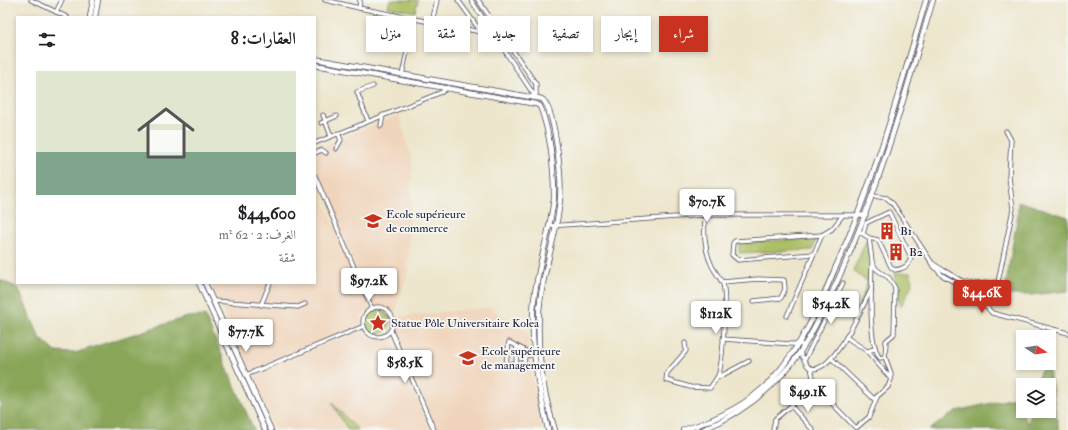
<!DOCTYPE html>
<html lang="ar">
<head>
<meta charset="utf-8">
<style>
  body { margin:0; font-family:"IM FELL Double Pica",Amiri,serif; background:#f6f6f6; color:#202124; direction:rtl; height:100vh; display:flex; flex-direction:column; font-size:15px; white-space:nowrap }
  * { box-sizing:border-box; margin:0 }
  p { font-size:13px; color:#757577 }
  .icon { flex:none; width:22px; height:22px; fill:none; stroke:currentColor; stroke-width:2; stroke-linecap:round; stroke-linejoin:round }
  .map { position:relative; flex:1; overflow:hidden; direction:ltr }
  .panel { position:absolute; left:16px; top:16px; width:300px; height:268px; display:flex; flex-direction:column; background:#fff; border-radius:0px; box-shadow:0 2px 6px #0003; direction:rtl }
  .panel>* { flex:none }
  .top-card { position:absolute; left:328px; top:16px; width:380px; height:36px; direction:rtl; display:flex; gap:8px }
  .needle { width:26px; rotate:102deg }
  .buttons { position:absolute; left:1016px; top:330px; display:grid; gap:8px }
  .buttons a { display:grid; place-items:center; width:40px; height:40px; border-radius:0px; background:#fff; box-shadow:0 2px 6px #0003; font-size:20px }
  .price { position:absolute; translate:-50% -34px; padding:0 9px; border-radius:4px; background:#fff; color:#222; font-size:13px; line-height:26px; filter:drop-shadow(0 1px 2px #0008) }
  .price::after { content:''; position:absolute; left:50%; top:24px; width:12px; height:9px; margin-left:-6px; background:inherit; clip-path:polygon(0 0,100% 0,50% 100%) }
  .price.current { background:#c8321e; color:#fff }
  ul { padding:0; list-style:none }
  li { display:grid; align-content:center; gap:8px; height:212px; padding:0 20px }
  li span { display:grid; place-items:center; height:124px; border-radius:0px; color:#555 }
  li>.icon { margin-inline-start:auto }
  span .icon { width:72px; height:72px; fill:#fffc; stroke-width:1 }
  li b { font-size:17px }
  h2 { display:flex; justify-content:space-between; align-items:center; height:48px; padding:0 20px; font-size:17px }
  .tag { padding:0 14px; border-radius:0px; background:#fff; box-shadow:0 2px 6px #0003; font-size:14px; line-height:36px }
  .tag.current { background:#c8321e; color:#fff }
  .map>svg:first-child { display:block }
  .built { fill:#f0d5bc }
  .green { fill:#acbf63; stroke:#67704f }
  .forest { fill:#89a659; stroke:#56644a }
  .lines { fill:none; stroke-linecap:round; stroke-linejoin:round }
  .minor-casing { stroke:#403f51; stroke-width:5 }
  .secondary-casing { stroke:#403f51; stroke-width:6 }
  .minor { stroke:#fff; stroke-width:3.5 }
  .secondary { stroke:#fff; stroke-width:4.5 }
  .labels { text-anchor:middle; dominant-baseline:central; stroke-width:3.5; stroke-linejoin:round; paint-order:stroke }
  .poi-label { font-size:12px; fill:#22223b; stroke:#f6f6f2; text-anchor:start }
</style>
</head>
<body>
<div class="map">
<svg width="1068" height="430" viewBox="0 0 1068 430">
  <rect width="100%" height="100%" fill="#f6f6f2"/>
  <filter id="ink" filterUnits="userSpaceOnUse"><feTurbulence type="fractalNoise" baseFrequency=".025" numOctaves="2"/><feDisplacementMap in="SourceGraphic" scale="8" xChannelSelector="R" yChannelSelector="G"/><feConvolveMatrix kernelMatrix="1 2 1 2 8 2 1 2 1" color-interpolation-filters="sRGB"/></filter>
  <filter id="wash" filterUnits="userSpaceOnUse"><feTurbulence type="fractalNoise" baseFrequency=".012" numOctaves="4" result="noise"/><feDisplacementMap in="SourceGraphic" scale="16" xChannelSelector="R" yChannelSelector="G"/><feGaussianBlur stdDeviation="0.9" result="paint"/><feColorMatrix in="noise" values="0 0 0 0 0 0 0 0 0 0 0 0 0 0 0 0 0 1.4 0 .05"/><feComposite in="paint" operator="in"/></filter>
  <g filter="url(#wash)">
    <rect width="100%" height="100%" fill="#ede6cc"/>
    <g class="built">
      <polygon points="399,115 412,161 408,271 394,315 385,306 372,306 315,172 315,149"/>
      <polygon points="315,179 369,308 361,318 361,326 248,372 211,283 315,283"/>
      <polygon points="490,307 528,333 533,383 542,430 436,430 394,332 395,317"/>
      <polygon points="362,329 366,334 374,339 380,339 389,335 430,430 275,430 250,376"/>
    </g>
    <g class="green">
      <polygon points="390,0 418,0 415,12 388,7"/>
      <polygon points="817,238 812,250 739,253 739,243"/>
      <polygon points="866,241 870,273 869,288 860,306 858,306 868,282 853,271"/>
      <polygon points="895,273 911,273 912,285 900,308"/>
      <circle cx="378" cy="322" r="12"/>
      <polygon points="332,403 358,430 348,430"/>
    </g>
    <g class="forest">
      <polygon points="1018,201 1068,217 1068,291 1031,295 1004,295 1018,214"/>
      <polygon points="0,280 18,288 40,338 56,352 75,353 187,317 205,316 254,430 0,430"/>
      <polygon points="1048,364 1059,430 929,430 956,411 1014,398 1028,424 1031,411 1049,411 1049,385 1037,385 1040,371"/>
    </g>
  </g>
  <g filter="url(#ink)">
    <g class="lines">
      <g class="minor-casing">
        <g id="minor">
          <polyline points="31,0 67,17"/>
          <polyline points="325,0 359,8"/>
          <polyline points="360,0 359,8 481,32"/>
          <polyline points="458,0 481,32"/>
          <polyline points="471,0 536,98"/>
          <polyline points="478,0 536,84 536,97"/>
          <polyline points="56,12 62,0"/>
          <polyline points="432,22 437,0"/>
          <polyline points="402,75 414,19"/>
          <polyline points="323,115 331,136"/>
          <polyline points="368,121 357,92 373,86"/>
          <polyline points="321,123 337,116"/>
          <polyline points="381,126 383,115"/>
          <polyline points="315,143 442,92 448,87"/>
          <polyline points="336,149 341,140 338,133"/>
          <polyline points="315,153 322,150 326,153"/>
          <polyline points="315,176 372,309"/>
          <polyline points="873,196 887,198 893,204 932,263 943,270 962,281 976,284 998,282 1013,209 1009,177 1011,140 1006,131"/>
          <polyline points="549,226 705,215 866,215"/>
          <path d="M859,231L869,238L872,261L876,269L889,278L895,288L894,334L886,341L885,357L880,358C867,342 872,283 872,261"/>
          <path d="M863,234L866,223L889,212L911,257C910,265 903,269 895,270L891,267L878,240L869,238"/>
          <polyline points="814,254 738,260 732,255 733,243 735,241 822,235"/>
          <polyline points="931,263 942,275 975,294 992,313 1068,333"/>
          <polyline points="722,282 758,279 784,280 785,289 781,298 754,301"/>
          <polyline points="214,301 298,307 305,304"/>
          <polyline points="261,305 270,283"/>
          <circle cx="378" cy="322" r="15"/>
          <polyline points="787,316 822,235 832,229 843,215"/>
          <polyline points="391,331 434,430"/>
          <polyline points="846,337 867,351 875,349"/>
          <polyline points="723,339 805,345"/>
          <path d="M685,343L686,351L667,373L666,380L690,387L710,388C713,383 717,379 719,373C723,358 727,298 723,284C720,278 715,272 712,266C704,250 704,232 705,215"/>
          <polyline points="867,351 891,379 891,373 885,357"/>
          <path d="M800,353C803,357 806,366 810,368C832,377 863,305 871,290"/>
          <polyline points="525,356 524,363 506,364 509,342 526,351 525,356 535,354"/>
          <polyline points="831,358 874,399 888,387 891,379"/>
          <polyline points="805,359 843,283"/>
          <polyline points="516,363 517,347"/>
          <polyline points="811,368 815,386 856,428 869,417 877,397"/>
          <polyline points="246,375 364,326"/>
          <polyline points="717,378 749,361"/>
          <polyline points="791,406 813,430"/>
          <polyline points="773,430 775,419 815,386"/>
        </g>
      </g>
      <g class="secondary-casing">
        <g id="secondary">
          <polyline points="90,17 93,0"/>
          <polyline points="95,17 98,0"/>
          <path d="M315,59L536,98C539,98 542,98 544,101C556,116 562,180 560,199C557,238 541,274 539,313C537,352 543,393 555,430"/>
          <path d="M315,65L536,104L540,106C551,135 554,168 554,198C550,232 538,265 534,300C529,343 539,388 548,430"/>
          <polyline points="199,283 265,430"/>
          <polyline points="205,283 271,430"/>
          <path d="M683,430C716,420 749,405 773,378C801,347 818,309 834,271C874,183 899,93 926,0"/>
          <path d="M702,430C736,416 763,397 787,369C808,345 821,314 835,286C878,194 904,97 933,0"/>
        </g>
      </g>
      <use href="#minor" class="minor"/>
      <use href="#secondary" class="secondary"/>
    </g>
  </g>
  <defs>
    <g id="university-bare" transform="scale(1.38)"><path d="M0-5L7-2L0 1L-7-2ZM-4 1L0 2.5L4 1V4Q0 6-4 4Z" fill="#c8321e" stroke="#f6f6f2" stroke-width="2.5" paint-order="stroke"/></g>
    <g id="building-bare" transform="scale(1.38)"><path d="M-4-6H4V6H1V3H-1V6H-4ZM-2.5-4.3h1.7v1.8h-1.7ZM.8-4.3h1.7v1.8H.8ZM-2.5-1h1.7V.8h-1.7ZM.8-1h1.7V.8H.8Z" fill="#c8321e" stroke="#f6f6f2" stroke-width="2.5" paint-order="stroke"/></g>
    <g id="sight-bare" transform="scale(1.38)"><path d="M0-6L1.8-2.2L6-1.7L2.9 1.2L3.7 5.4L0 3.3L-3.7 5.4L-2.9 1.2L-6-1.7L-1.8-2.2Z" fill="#c8321e" stroke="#f6f6f2" stroke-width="2.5" paint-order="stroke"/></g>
  </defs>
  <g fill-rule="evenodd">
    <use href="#university-bare" x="373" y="221"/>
    <use href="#building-bare" x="887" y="231"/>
    <use href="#building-bare" x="896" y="252"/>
    <use href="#sight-bare" x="378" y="323"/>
    <use href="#university-bare" x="468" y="358"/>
  </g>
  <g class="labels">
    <g class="poi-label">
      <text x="386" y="214">Ecole supérieure<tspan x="386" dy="14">de commerce</tspan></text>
      <text x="900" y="231">B1</text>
      <text x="909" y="252">B2</text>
      <text x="391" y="323">Statue Pôle Universitaire Kolea</text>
      <text x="481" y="351">Ecole supérieure<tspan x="481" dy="14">de management</tspan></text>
    </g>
  </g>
</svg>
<div class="buttons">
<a><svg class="needle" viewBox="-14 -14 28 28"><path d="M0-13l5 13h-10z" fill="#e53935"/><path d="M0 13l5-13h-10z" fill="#757577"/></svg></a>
<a><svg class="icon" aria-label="layers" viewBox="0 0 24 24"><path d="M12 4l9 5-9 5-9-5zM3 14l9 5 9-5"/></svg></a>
</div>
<b class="price" style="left:707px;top:223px">$70.7K</b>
<b class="price" style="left:369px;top:302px">$97.2K</b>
<b class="price current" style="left:982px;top:314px">$44.6K</b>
<b class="price" style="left:831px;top:325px">$54.2K</b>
<b class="price" style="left:716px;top:335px">$112K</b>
<b class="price" style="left:246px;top:353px">$77.7K</b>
<b class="price" style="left:405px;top:384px">$58.5K</b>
<b class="price" style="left:808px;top:413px">$49.1K</b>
<div class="top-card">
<a class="tag current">شراء</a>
<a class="tag">إيجار</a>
<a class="tag">تصفية</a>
<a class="tag">جديد</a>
<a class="tag">شقة</a>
<a class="tag">منزل</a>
</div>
<section class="panel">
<h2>العقارات: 8<svg class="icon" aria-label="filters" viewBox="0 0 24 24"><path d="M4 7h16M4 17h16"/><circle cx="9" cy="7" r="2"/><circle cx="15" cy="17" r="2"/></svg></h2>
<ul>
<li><span style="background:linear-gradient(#dfe7d0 65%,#7fa58c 0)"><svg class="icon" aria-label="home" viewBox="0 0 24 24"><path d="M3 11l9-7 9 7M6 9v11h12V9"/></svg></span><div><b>$44,600</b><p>الغرف: 2 · 62 m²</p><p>شقة</p></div></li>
</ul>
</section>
</div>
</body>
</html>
